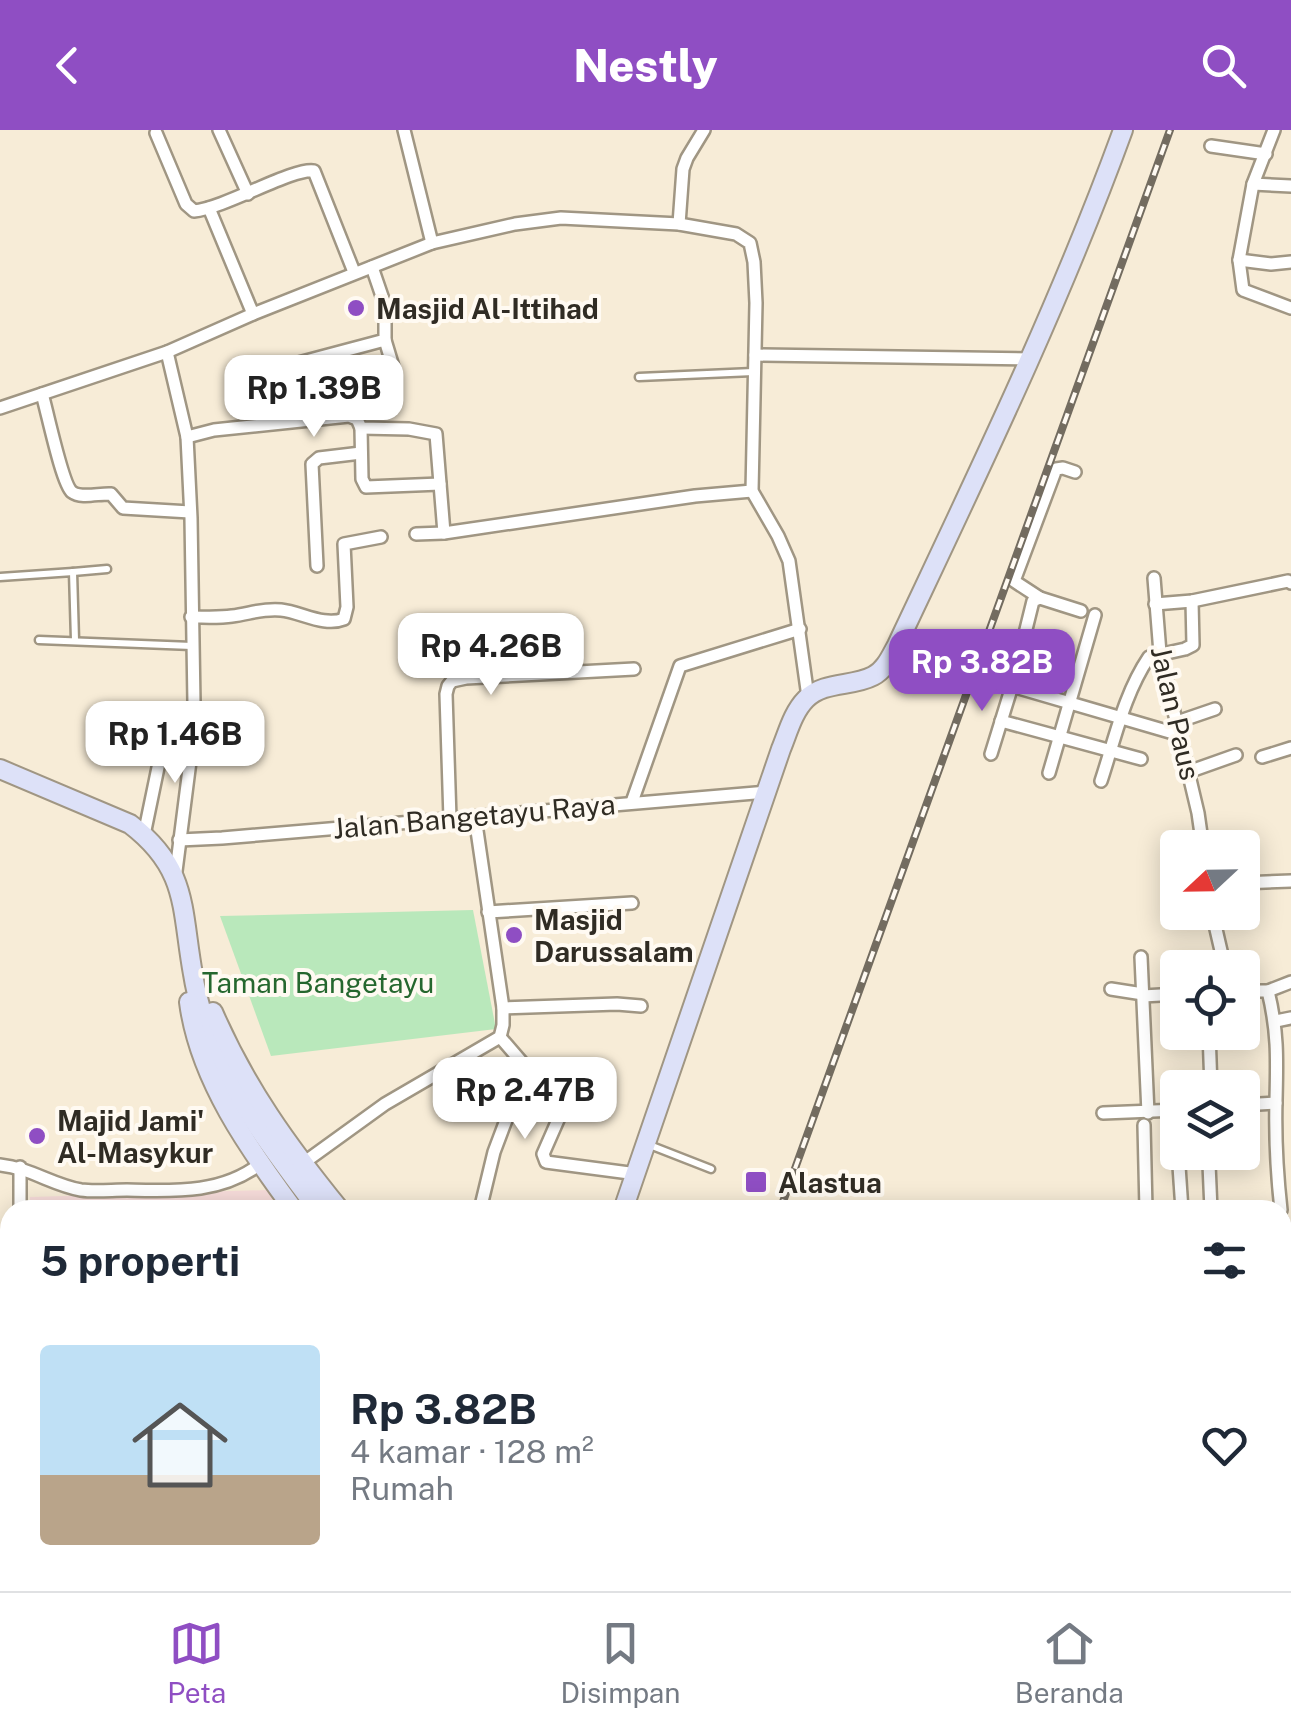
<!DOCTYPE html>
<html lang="id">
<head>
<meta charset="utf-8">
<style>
  body { margin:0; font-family:"Public Sans",sans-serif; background:#f2f2f3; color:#1f2937; height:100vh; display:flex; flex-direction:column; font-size:38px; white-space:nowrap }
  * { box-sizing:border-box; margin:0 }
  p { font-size:32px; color:#747a83 }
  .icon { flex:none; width:55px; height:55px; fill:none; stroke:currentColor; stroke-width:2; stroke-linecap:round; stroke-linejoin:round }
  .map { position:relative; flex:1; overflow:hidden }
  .details { position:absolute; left:0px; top:1070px; width:1292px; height:392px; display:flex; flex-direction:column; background:#fff; border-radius:30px 30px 0 0; box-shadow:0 5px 25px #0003 }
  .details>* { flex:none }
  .needle { width:65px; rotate:248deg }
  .controls { position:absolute; left:1160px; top:700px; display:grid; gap:20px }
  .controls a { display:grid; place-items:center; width:100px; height:100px; border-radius:10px; background:#fff; box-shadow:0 5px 25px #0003; font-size:50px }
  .price { position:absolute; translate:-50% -85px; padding:0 22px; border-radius:20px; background:#fff; color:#222; font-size:32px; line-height:65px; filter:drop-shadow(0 2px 5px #0008) }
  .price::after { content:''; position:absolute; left:50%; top:60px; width:30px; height:22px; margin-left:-15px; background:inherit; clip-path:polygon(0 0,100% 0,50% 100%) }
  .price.on { background:#8f4ec3; color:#fff }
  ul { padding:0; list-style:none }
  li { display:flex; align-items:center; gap:30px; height:250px; padding:0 40px }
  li+li { border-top:2px solid #e0e1e3 }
  li span { display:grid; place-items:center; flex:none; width:280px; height:200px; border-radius:10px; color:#555 }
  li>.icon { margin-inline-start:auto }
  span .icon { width:120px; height:120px; fill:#fffc; stroke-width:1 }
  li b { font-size:42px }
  h2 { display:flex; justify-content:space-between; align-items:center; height:120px; padding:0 40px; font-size:42px }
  header { display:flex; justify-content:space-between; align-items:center; height:130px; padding:0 40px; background:#8f4ec3; color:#fff; font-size:45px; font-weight:800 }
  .tabs { display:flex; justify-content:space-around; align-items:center; height:140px; border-top:2px solid #e0e1e3; background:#fff; font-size:28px; color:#747a83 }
  .tabs a { display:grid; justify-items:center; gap:5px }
  .tabs .on { color:#8f4ec3 }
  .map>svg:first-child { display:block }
  .commercial { fill:#f7dcda }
  .green { fill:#b9e8bb }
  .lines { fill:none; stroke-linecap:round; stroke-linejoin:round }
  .lane-casing { stroke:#a09683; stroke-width:11 }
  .street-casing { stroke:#a09683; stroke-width:16 }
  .secondary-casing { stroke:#a09683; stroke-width:22 }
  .lane { stroke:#fff; stroke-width:6 }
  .street { stroke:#fff; stroke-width:11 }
  .secondary { stroke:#dde1f8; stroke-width:18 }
  .rail-casing { stroke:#736c60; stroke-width:8 }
  .rail { stroke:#fffaf2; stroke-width:4; stroke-dasharray:11; stroke-linecap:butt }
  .poi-dot { fill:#8f4ec3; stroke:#fffaf2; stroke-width:4 }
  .labels { text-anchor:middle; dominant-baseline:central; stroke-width:8; stroke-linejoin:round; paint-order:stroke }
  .poi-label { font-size:28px; font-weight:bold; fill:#302c24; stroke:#fffaf2; text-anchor:start }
  .street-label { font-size:28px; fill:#302c24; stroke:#fffaf2 }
  .park-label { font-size:28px; fill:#25672e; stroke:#fffaf2 }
</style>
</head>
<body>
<header><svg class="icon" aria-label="back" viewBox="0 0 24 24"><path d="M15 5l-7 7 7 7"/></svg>Nestly<svg class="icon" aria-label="search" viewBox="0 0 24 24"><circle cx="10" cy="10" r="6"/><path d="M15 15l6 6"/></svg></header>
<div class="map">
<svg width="1291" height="1461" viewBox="0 0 1291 1461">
  <rect width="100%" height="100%" fill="#f7ecd7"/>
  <polygon class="commercial" points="267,1060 279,1080 30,1080 30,1067"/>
  <polygon class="green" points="473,780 496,899 271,926 220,786"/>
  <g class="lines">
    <g class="lane-casing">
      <g id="lane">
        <polyline points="639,247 753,242"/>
        <polyline points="73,442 107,439"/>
        <polyline points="0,447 73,442 75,510"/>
        <polyline points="39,510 192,516"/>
        <polyline points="647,1014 711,1039"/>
        <polyline points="263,1080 277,1076"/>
      </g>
    </g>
    <g class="street-casing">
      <g id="street">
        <polyline points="219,0 248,64"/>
        <polyline points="404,0 432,113"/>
        <polyline points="1274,0 1253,54 1239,130 1243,160 1291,178"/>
        <path d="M156,3L186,74L194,81C225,78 294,37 314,41L354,142"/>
        <polyline points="1211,16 1266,24"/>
        <polyline points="1253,54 1291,56"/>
        <polyline points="209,78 253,184"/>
        <polyline points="679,94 683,39 687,28 704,0"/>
        <polyline points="1239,130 1271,134 1291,132"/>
        <polyline points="385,210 394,240"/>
        <polyline points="167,222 187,307 191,388 194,574 193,608 175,749"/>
        <polyline points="755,225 1031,229"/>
        <polyline points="272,240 385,210 385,175 372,137"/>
        <path d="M42,264C47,280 62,354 72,362C81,369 100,363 111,364L123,378L190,382"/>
        <polyline points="0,278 167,222 253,184 432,113 515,94 561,88 679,94 736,104 750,113 754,132 756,173 752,361 778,406 789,431 808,567"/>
        <polyline points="361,298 362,349 366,357 440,354"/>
        <polyline points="187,307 214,300 349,286 357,289 361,298 409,299 436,304 444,403"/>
        <polyline points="416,404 444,403 695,366 752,361"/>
        <polyline points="317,436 312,334 319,328 361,323"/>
        <polyline points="1154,448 1160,523 1198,683 1203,718"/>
        <polyline points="1040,468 1014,451 1056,339 1063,338 1075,342"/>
        <polyline points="1155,474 1192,471 1288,451 1291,453"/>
        <path d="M191,487C205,487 219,488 232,486C249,484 263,478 281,480C301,482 324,497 344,489L347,477L344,414L381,407"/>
        <polyline points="1012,556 1180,605"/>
        <polyline points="1001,591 1141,629"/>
        <polyline points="1177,592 1215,579"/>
        <polyline points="991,624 1012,556 1033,471 1040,468 1081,481"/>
        <polyline points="1262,627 1291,618"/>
        <polyline points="1188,642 1236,625"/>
        <polyline points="1049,643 1095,485"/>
        <path d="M1101,651C1115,609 1124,564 1149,527L1185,519L1193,515L1192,471"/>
        <polyline points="632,672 680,536 800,499"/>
        <polyline points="450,689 446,564 448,556 452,551 466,548 634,539"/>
        <polyline points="144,705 166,599"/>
        <polyline points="179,710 222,708 768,662"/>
        <polyline points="1242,753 1291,751"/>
        <polyline points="488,782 632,773"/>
        <polyline points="1212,782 1225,838"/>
        <polyline points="1141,827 1148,983"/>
        <polyline points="1111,859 1143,864"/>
        <path d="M1242,861H1268C1278,902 1277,929 1276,970C1275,1006 1277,1044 1281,1080"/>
        <polyline points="1268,861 1291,852"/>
        <polyline points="1143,866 1178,864"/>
        <polyline points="503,878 617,874 641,876"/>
        <polyline points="1276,891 1291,888"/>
        <polyline points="1209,902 1211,958"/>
        <path d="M500,907L526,937C541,936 561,931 572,942V958L543,1024L546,1032L637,1044"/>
        <polyline points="1242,975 1276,973"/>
        <polyline points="1103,983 1178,980"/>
        <polyline points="1144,995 1146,1080"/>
        <polyline points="1196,1022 1196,1027"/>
        <polyline points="302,1034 385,974 500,907 503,895 503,878 475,687"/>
        <polyline points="1209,1034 1211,1080"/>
        <path d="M0,1035C31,1038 52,1055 81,1060C95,1062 112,1060 127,1060C174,1061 221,1064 260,1034"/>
        <polyline points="1179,1036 1182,1080"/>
        <polyline points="20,1080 20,1037"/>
        <polyline points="480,1080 494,1022 526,937"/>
        <polyline points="1282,1091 1291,1128"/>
        <polyline points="0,1314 10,1313"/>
        <polyline points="1282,1335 1291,1332"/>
        <polyline points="206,1452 206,1461"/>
        <polyline points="1178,1452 1180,1461"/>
        <polyline points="385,1461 386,1452"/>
      </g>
    </g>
    <g class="secondary-casing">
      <g id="secondary">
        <path d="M0,639L130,694C189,739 181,779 193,844C197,870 205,894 214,918C237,975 282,1031 318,1080"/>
        <path d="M189,872C199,949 249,1019 294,1080"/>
        <path d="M213,882C246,958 288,1016 340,1080"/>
        <path d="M623,1080L781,619C788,602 793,582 806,569C824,551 852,557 873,546C885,540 891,526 897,515C977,345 1059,176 1123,0"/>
        <polyline points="1282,1212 1291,1210"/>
        <polyline points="870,1452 870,1461"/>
        <polyline points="488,1461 490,1452"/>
        <polyline points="894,1461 897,1452"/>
      </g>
    </g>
    <use href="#lane" class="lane"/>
    <use href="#street" class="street"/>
    <use href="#secondary" class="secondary"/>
    <g class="rail-casing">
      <g id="rail">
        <polyline points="780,1080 1170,0"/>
        <polyline points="634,1461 637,1452"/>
      </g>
    </g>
    <use href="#rail" class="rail"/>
  </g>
  <g class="poi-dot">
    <circle cx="356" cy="178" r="10"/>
    <circle cx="514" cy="805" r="10"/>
    <circle cx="37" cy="1006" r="10"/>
    <rect x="744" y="1040" width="24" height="24" rx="5"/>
  </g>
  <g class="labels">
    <g class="poi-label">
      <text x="376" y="178">Masjid Al-Ittihad</text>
      <text x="534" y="789">Masjid<tspan x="534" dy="32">Darussalam</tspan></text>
      <text x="57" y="990">Majid Jami'<tspan x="57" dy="32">Al-Masykur</tspan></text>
      <text x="778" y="1052">Alastua</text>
    </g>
    <g class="street-label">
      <text transform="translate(1176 583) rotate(77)">Jalan Paus</text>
      <text transform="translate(474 686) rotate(-5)">Jalan Bangetayu Raya</text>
    </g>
    <g class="park-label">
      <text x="318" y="852">Taman Bangetayu</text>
    </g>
  </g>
</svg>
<div class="controls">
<a><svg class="needle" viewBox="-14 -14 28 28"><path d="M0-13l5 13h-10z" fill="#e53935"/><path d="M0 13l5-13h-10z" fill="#747a83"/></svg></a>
<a><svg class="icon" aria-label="locate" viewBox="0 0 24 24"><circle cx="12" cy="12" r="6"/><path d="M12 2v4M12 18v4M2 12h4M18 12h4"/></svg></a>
<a><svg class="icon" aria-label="layers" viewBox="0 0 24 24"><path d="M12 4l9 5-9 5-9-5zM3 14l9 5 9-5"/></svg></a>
</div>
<b class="price" style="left:314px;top:310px">Rp 1.39B</b>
<b class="price" style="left:491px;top:568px">Rp 4.26B</b>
<b class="price on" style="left:982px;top:584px">Rp 3.82B</b>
<b class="price" style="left:175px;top:656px">Rp 1.46B</b>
<b class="price" style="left:525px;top:1012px">Rp 2.47B</b>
<section class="details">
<h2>5 properti<svg class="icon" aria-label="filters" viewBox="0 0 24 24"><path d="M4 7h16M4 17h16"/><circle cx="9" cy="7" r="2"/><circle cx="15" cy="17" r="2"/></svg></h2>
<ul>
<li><span style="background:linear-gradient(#bfe0f5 65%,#b9a48a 0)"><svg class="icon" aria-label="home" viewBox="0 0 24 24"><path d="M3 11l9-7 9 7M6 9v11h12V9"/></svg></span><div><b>Rp 3.82B</b><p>4 kamar · 128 m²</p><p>Rumah</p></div><svg class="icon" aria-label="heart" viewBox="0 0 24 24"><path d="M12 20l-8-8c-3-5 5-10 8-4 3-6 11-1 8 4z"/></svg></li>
</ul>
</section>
</div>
<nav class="tabs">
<a class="on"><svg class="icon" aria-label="map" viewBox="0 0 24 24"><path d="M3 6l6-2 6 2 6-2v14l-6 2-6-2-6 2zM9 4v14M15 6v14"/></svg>Peta</a>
<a><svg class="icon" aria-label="saved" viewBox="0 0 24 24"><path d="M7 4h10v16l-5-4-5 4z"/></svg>Disimpan</a>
<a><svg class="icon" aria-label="home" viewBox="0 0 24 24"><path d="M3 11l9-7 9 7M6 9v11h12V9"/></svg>Beranda</a>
</nav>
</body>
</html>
